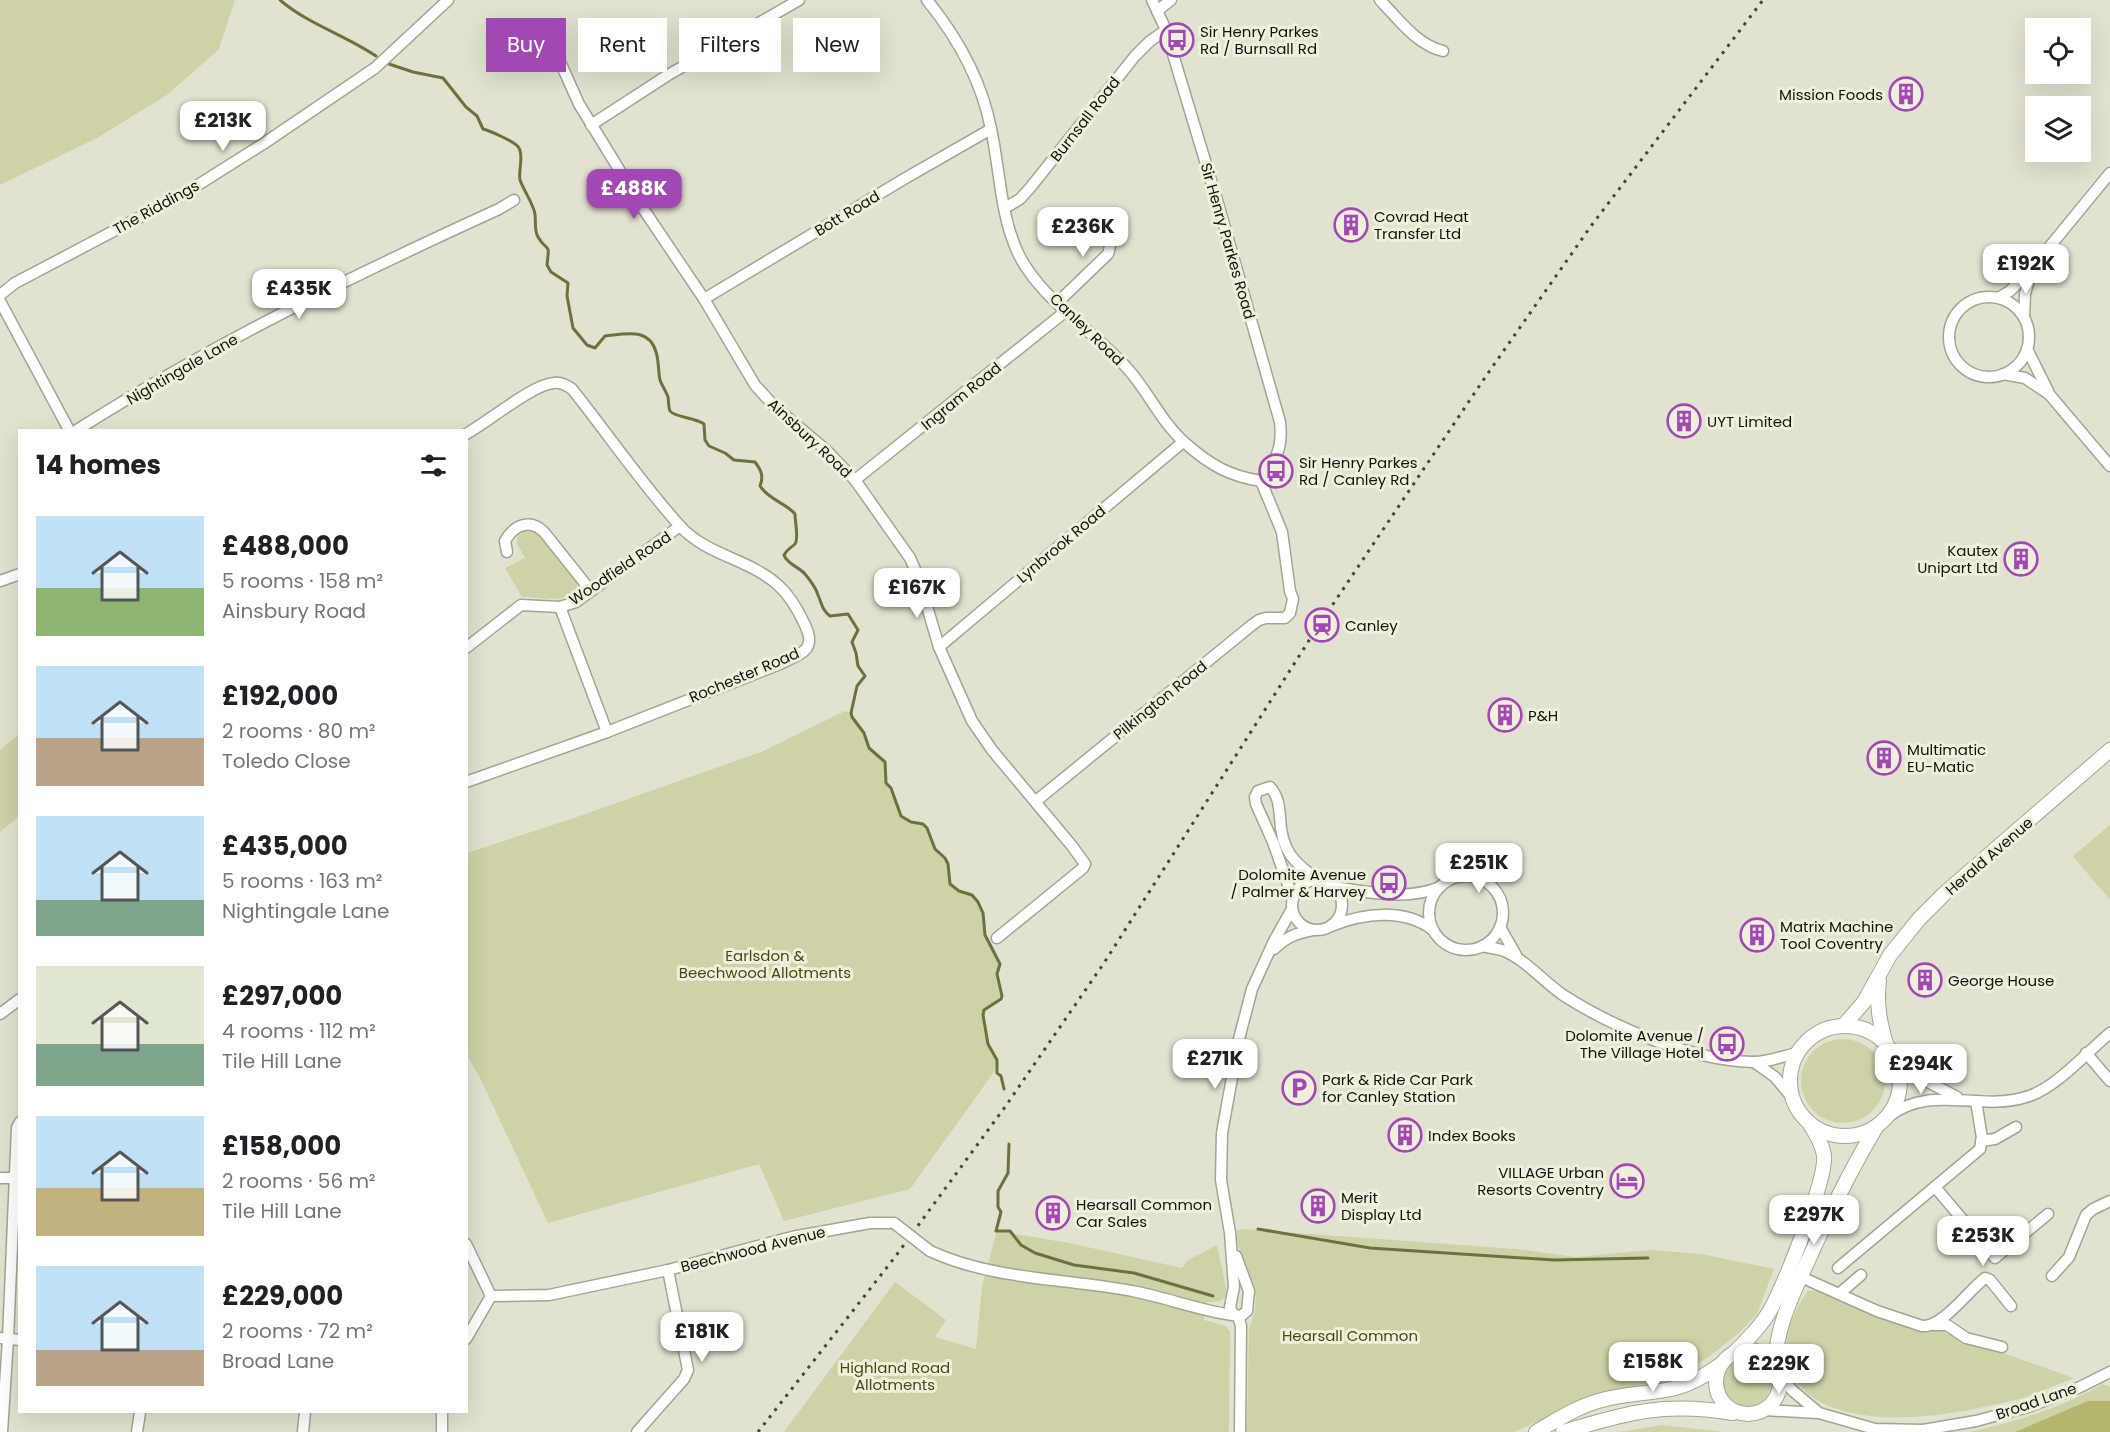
<!DOCTYPE html>
<html lang="en">
<head>
<meta charset="utf-8">
<style>
  body { margin:0; font-family:Poppins,sans-serif; background:#f6f6f6; color:#202124; height:100vh; display:flex; flex-direction:column; font-size:22px; white-space:nowrap }
  * { box-sizing:border-box; margin:0 }
  p { font-size:20px; color:#757577 }
  .icon { flex:none; width:33px; height:33px; fill:none; stroke:currentColor; stroke-width:2; stroke-linecap:round; stroke-linejoin:round }
  .map { position:relative; flex:1; overflow:hidden }
  .drawer { position:absolute; left:18px; top:429px; width:450px; height:984px; display:flex; flex-direction:column; background:#fff; border-radius:0px; box-shadow:0 6px 24px #0002 }
  .drawer>* { flex:none }
  .hud { position:absolute; left:486px; top:18px; width:570px; height:54px; display:flex; gap:12px }
  .buttons { position:absolute; left:2025px; top:18px; display:grid; gap:12px }
  .buttons a { display:grid; place-items:center; width:66px; height:66px; border-radius:0px; background:#fff; box-shadow:0 6px 24px #0002; font-size:30px }
  .price { position:absolute; translate:-50% -51px; padding:0 14px; border-radius:12px; background:#fff; color:#222; font-size:20px; line-height:39px; filter:drop-shadow(0 2px 3px #0008) }
  .price::after { content:''; position:absolute; left:50%; top:36px; width:18px; height:14px; margin-left:-9px; background:inherit; clip-path:polygon(0 0,100% 0,50% 100%) }
  .price.active { background:#a248b4; color:#fff }
  ul { padding:0; list-style:none }
  li { display:flex; align-items:center; gap:18px; height:150px; padding:0 18px }
  li span { display:grid; place-items:center; flex:none; width:168px; height:120px; border-radius:0px; color:#555 }
  li>.icon { margin-inline-start:auto }
  span .icon { width:72px; height:72px; fill:#fffc; stroke-width:1 }
  li b { font-size:26px }
  h2 { display:flex; justify-content:space-between; align-items:center; height:72px; padding:0 18px; font-size:26px }
  .tag { padding:0 21px; border-radius:0px; background:#fff; box-shadow:0 6px 24px #0002; font-size:21px; line-height:54px }
  .tag.active { background:#a248b4; color:#fff }
  .map>svg:first-child { display:block }
  .green { fill:#cfd2a6 }
  .forest { fill:#b2b66f }
  .lines { fill:none; stroke-linecap:round; stroke-linejoin:round }
  .stream { stroke:#6e703d; stroke-width:3 }
  .minor-casing { stroke:#a3a593; stroke-width:13 }
  .major-casing { stroke:#a3a593; stroke-width:16 }
  .minor { stroke:#fff; stroke-width:10 }
  .major { stroke:#fff; stroke-width:14 }
  .rail { stroke:#45453c; stroke-width:3; stroke-dasharray:3 6; stroke-linecap:butt }
  .minor-bridge-casing { stroke:#a3a593; stroke-width:13; stroke-linecap:butt }
  .minor-bridge { stroke:#fff; stroke-width:10 }
  .labels { text-anchor:middle; dominant-baseline:central; stroke-width:6; stroke-linejoin:round; paint-order:stroke }
  .poi-label { font-size:15px; fill:#13130d; stroke:#eef0dc; text-anchor:start }
  .street-label { font-size:15px; fill:#13130d; stroke:#eef0dc }
  .park-label { font-size:15px; fill:#474913; stroke:#eef0dc }
</style>
</head>
<body>
<div class="map">
<svg width="2110" height="1432" viewBox="0 0 2110 1432">
  <rect width="100%" height="100%" fill="#e1e2cf"/>
  <g class="green">
    <polygon points="0,0 235,0 219,49 167,95 97,138 0,185"/>
    <path d="M529,528L535,529L578,580C578,608 539,596 522,597L505,568L525,558L517,544V537Z"/>
    <path d="M845,711L851,713C853,721 861,726 865,734C872,749 870,752 885,762L886,783L891,788L901,816L910,822L923,824L927,828L935,849L945,858L948,864L950,884L959,891L972,895L978,902L983,913L985,935L1000,964L997,974L1002,996C997,1004 986,1004 983,1015L988,1044L997,1060L996,1069L910,1189L784,1221L759,1164L548,1223L481,1080L467,1055V853L574,818L761,752Z"/>
    <polygon points="19,734 19,816 0,832 0,750"/>
    <polygon points="2110,825 2110,900 2073,856"/>
    <circle cx="1843" cy="1081" r="42"/>
    <polygon points="1243,1229 1516,1249 1576,1257 1651,1250 1701,1254 1774,1269 1757,1314 1739,1333 1707,1358 1673,1378 1605,1392 1514,1432 1247,1432 1249,1329 1255,1310 1256,1298 1254,1286 1245,1267 1237,1241 1237,1230"/>
    <path d="M997,1231L1069,1243L1182,1268L1188,1260L1217,1245L1227,1293C1224,1302 1216,1302 1207,1302L1204,1320L1226,1326L1230,1332L1229,1432H784L895,1282L946,1320L935,1337L976,1349L982,1286Z"/>
    <path d="M1823,1290L2074,1378C2059,1384 2043,1391 2028,1396C2015,1401 2001,1403 1988,1406C1933,1419 1825,1432 1793,1376C1778,1346 1790,1316 1808,1291Z"/>
    <circle cx="1747" cy="1382" r="24"/>
    <path d="M2103,1384L2110,1387V1432H1970C2018,1421 2061,1408 2103,1384Z"/>
    <polygon points="1662,1425 1725,1432 1619,1432"/>
  </g>
  <polygon class="forest" points="2088,1401 2110,1401 2110,1432 2015,1432"/>
  <g class="lines">
    <g class="stream">
      <path d="M280,0C308,24 345,35 376,56"/>
      <path d="M389,64L413,72L443,78L466,107L477,116L483,129C490,131 516,142 519,148C524,157 518,170 520,180C524,191 533,203 535,214C536,221 534,230 538,237C548,254 550,240 547,265L551,272L568,283L567,296L573,328L587,345L595,348L605,336C625,334 649,327 656,352C659,361 658,371 660,380C662,386 666,391 668,397C669,401 668,407 670,411C674,417 696,418 704,424L705,440L709,446L725,453L734,460L755,462C761,470 764,476 760,486C769,500 786,503 795,514C795,522 799,539 795,544C791,548 787,549 784,555C787,564 799,567 805,574C810,580 816,588 818,595C822,604 822,610 830,616L848,614L858,630L852,642L856,653L858,666L865,676L857,686L851,713L852,717L864,733L869,748L885,762L886,783L891,788L901,816L911,822L923,824L927,828L935,849L945,858L948,864L950,884L959,891L972,895L978,902L983,913L985,935L1000,964L997,974L1002,996L1001,999L984,1010L983,1015L988,1044L997,1060V1073L1001,1076L1004,1089"/>
      <polyline points="1009,1144 1008,1173 998,1191 998,1207 1001,1212 996,1231 1010,1231 1021,1245 1035,1253 1074,1265 1134,1273 1213,1296"/>
      <polyline points="1258,1229 1370,1248 1554,1260 1648,1258"/>
    </g>
    <g class="minor-casing">
      <g id="minor">
        <path d="M927,0C957,37 982,82 991,129C1000,169 1000,215 1018,253C1039,298 1094,331 1127,368C1148,391 1161,422 1185,443C1210,465 1229,476 1261,481"/>
        <path d="M1152,0L1166,30L1172,51L1219,207L1280,422C1283,449 1276,459 1261,481"/>
        <path d="M1380,0C1398,19 1417,45 1443,51"/>
        <polyline points="1157,11 1171,0"/>
        <polyline points="547,33 579,104 642,207 704,299 755,385 774,406 826,450 855,480 910,558 918,576 939,647 972,721 992,750 1072,846 1085,864 1083,868 997,938"/>
        <polyline points="591,125 668,75 799,0"/>
        <polyline points="1005,208 1020,199 1030,188 1135,56 1150,41 1166,30"/>
        <polyline points="0,295 15,283 182,195 263,144 375,68 448,0"/>
        <circle cx="1989" cy="337" r="40"/>
        <polyline points="1998,298 2010,291 2033,267 2110,173"/>
        <polyline points="704,299 904,179 991,129"/>
        <polyline points="0,301 69,430"/>
        <path d="M1057,303L1108,254C1111,246 1112,229 1114,218"/>
        <polyline points="2024,318 2025,294 2032,270"/>
        <polyline points="2027,349 2048,391"/>
        <polyline points="2003,374 2025,378 2049,394 2110,466"/>
        <path d="M77,430C211,345 354,275 499,209L514,200"/>
        <path d="M466,434C488,422 533,384 554,383C561,382 566,385 572,389C608,434 641,483 680,526C706,555 749,559 778,585C788,594 798,610 804,623C818,650 802,653 780,664L607,732L466,782"/>
        <polyline points="855,480 1066,311"/>
        <path d="M507,552L505,541C514,525 530,518 544,532L591,591"/>
        <polyline points="0,581 20,574"/>
        <polyline points="560,607 607,732"/>
        <polyline points="939,647 1183,442"/>
        <polyline points="466,648 521,605 560,607 576,602 680,526"/>
        <polyline points="1036,801 1252,625 1259,620 1266,618 1285,618 1290,613 1293,599 1290,591 1282,532 1261,481"/>
        <circle cx="1466" cy="913" r="37"/>
        <circle cx="1317" cy="905" r="25"/>
        <path d="M1334,887C1368,892 1407,901 1440,887"/>
        <path d="M1293,899L1273,842L1256,804L1255,797L1258,791L1270,787C1278,796 1279,805 1280,817C1281,850 1293,863 1320,881"/>
        <path d="M1331,926C1364,913 1404,908 1433,930"/>
        <polyline points="1500,927 1516,955"/>
        <path d="M1482,946C1489,948 1497,948 1504,951C1526,960 1544,982 1563,995C1614,1028 1691,1060 1752,1062C1766,1063 1783,1056 1797,1053"/>
        <path d="M1274,949C1286,937 1297,933 1313,930"/>
        <polyline points="0,1014 20,999"/>
        <polyline points="2086,1053 2110,1081"/>
        <polyline points="1894,1057 1928,1082 1957,1097"/>
        <polyline points="1754,1062 1775,1077 1790,1095"/>
        <path d="M1888,1117C1932,1083 1978,1112 2026,1097C2055,1089 2086,1053 2110,1033"/>
        <polyline points="1981,1141 1995,1139 2016,1127"/>
        <polyline points="0,1178 19,1178"/>
        <polyline points="1935,1187 1995,1258 2048,1214"/>
        <polyline points="466,1244 491,1296 549,1295 668,1270 792,1237 870,1223 894,1223"/>
        <path d="M930,1251C995,1281 1068,1278 1137,1292C1172,1299 1206,1313 1241,1316L1247,1311L1249,1291L1236,1256"/>
        <polyline points="1838,1268 1980,1149 1982,1138 1976,1101"/>
        <polyline points="2052,1276 2069,1257 2086,1215 2093,1209 2110,1201"/>
        <path d="M1801,1277L1877,1311L1922,1326C1942,1328 1969,1290 1985,1278L1990,1280L2011,1306"/>
        <polyline points="1839,1294 1861,1275"/>
        <polyline points="1233,1314 1230,1307 1234,1287 1230,1233 1221,1180 1222,1133 1239,1039 1252,989 1274,941 1292,909"/>
        <polyline points="1238,1316 1241,1326 1240,1432"/>
        <polyline points="1933,1325 1947,1325 1966,1338 2002,1347"/>
        <polyline points="0,1338 20,1340"/>
        <polyline points="466,1339 491,1296"/>
        <polyline points="1779,1376 1793,1391 1819,1413"/>
        <polyline points="1764,1410 1819,1413 1875,1429 1923,1430 1976,1421 2028,1407 2078,1388 2110,1372"/>
        <polyline points="2,1432 8,1339 17,1128 20,1122"/>
        <polyline points="137,1432 140,1412"/>
        <polyline points="303,1432 305,1412"/>
        <polyline points="442,1432 442,1412"/>
        <polyline points="637,1432 684,1379 688,1370 668,1270"/>
      </g>
    </g>
    <g class="major-casing">
      <g id="major">
        <path d="M1879,981C1876,1004 1880,1023 1886,1044"/>
        <polyline points="1844,1025 1864,1002 1890,955 1919,919 1945,893 2110,750"/>
        <circle cx="1845" cy="1081" r="55"/>
        <circle cx="1748" cy="1382" r="32"/>
        <path d="M1734,1353C1748,1339 1763,1324 1772,1307C1785,1282 1827,1179 1824,1155C1822,1144 1817,1135 1811,1126"/>
        <path d="M1776,1366C1774,1332 1792,1296 1806,1265C1827,1218 1849,1173 1875,1129"/>
        <path d="M1536,1432C1557,1420 1578,1406 1602,1400C1626,1393 1651,1394 1675,1388C1691,1384 1706,1375 1720,1365"/>
        <path d="M1563,1432C1628,1412 1665,1402 1733,1413"/>
      </g>
    </g>
    <use href="#minor" class="minor"/>
    <use href="#major" class="major"/>
    <polyline class="rail" points="758,1432 895,1257 1005,1107 1104,963 1315,631 1486,376 1591,226 1763,0"/>
    <g class="minor-bridge-casing">
      <polyline id="minor-bridge" points="894,1223 930,1251"/>
    </g>
    <use href="#minor-bridge" class="minor-bridge"/>
  </g>
  <defs>
    <g id="bus-ring" transform="scale(1.725)"><circle r="9.5" fill="#eef0dc" stroke="#a248b4" stroke-width="1.5"/><path d="M-5-6H5V4H4V6H2V4H-2V6H-4V4H-5ZM-3.5-4V0h7V-4ZM-3.5 1.2v1.5H-2V1.2ZM2 1.2v1.5H3.5V1.2Z" fill="#a248b4"/></g>
    <g id="building-ring" transform="scale(1.725)"><circle r="9.5" fill="#eef0dc" stroke="#a248b4" stroke-width="1.5"/><path d="M-4-6H4V6H1V3H-1V6H-4ZM-2.5-4.3h1.7v1.8h-1.7ZM.8-4.3h1.7v1.8H.8ZM-2.5-1h1.7V.8h-1.7ZM.8-1h1.7V.8H.8Z" fill="#a248b4"/></g>
    <g id="station-ring" transform="scale(1.725)"><circle r="9.5" fill="#eef0dc" stroke="#a248b4" stroke-width="1.5"/><path d="M-3-6H3Q5-6 5-4V2Q5 4 3 4L4.5 6H3L1.5 4h-3L-3 6H-4.5L-3 4Q-5 4-5 2V-4Q-5-6-3-6ZM-3.5-4v3h7v-3ZM-3.5 1v1.5H-2V1ZM2 1v1.5H3.5V1Z" fill="#a248b4"/></g>
    <g id="parking-ring" transform="scale(1.725)"><circle r="9.5" fill="#eef0dc" stroke="#a248b4" stroke-width="1.5"/><path d="M-3.5-5.5H1a3.5 3.5 0 0 1 0 7H-1V5.5H-3.5ZM-1-3.4V-.6H.8a1.4 1.4 0 0 0 0-2.8Z" fill="#a248b4"/></g>
    <g id="hotel-ring" transform="scale(1.725)"><circle r="9.5" fill="#eef0dc" stroke="#a248b4" stroke-width="1.5"/><path d="M-6-4.5h1.5V1H6V5H4.5V3h-9V5H-6ZM-4 0a1.8 1.8 0 1 1 3.6 0ZM.5 0V-2.5h3Q6-2.5 6 0Z" fill="#a248b4"/></g>
  </defs>
  <g fill-rule="evenodd">
    <use href="#bus-ring" x="1177" y="40"/>
    <use href="#building-ring" x="1906" y="94"/>
    <use href="#building-ring" x="1351" y="225"/>
    <use href="#building-ring" x="1684" y="421"/>
    <use href="#bus-ring" x="1276" y="471"/>
    <use href="#building-ring" x="2021" y="559"/>
    <use href="#station-ring" x="1322" y="625"/>
    <use href="#building-ring" x="1505" y="715"/>
    <use href="#building-ring" x="1884" y="758"/>
    <use href="#bus-ring" x="1389" y="883"/>
    <use href="#building-ring" x="1757" y="935"/>
    <use href="#building-ring" x="1925" y="980"/>
    <use href="#bus-ring" x="1727" y="1044"/>
    <use href="#parking-ring" x="1299" y="1088"/>
    <use href="#building-ring" x="1405" y="1135"/>
    <use href="#hotel-ring" x="1627" y="1181"/>
    <use href="#building-ring" x="1318" y="1206"/>
    <use href="#building-ring" x="1053" y="1213"/>
  </g>
  <g class="labels">
    <g class="poi-label">
      <text x="1200" y="31">Sir Henry Parkes<tspan x="1200" dy="17">Rd / Burnsall Rd</tspan></text>
      <text x="1883" y="94" text-anchor="end">Mission Foods</text>
      <text x="1374" y="216">Covrad Heat<tspan x="1374" dy="17">Transfer Ltd</tspan></text>
      <text x="1707" y="421">UYT Limited</text>
      <text x="1299" y="462">Sir Henry Parkes<tspan x="1299" dy="17">Rd / Canley Rd</tspan></text>
      <text x="1998" y="550" text-anchor="end">Kautex<tspan x="1998" dy="17">Unipart Ltd</tspan></text>
      <text x="1345" y="625">Canley</text>
      <text x="1528" y="715">P&amp;H</text>
      <text x="1907" y="749">Multimatic<tspan x="1907" dy="17">EU-Matic</tspan></text>
      <text x="1366" y="874" text-anchor="end">Dolomite Avenue<tspan x="1366" dy="17">/ Palmer &amp; Harvey</tspan></text>
      <text x="1780" y="926">Matrix Machine<tspan x="1780" dy="17">Tool Coventry</tspan></text>
      <text x="1948" y="980">George House</text>
      <text x="1704" y="1035" text-anchor="end">Dolomite Avenue /<tspan x="1704" dy="17">The Village Hotel</tspan></text>
      <text x="1322" y="1079">Park &amp; Ride Car Park<tspan x="1322" dy="17">for Canley Station</tspan></text>
      <text x="1428" y="1135">Index Books</text>
      <text x="1604" y="1172" text-anchor="end">VILLAGE Urban<tspan x="1604" dy="17">Resorts Coventry</tspan></text>
      <text x="1341" y="1197">Merit<tspan x="1341" dy="17">Display Ltd</tspan></text>
      <text x="1076" y="1204">Hearsall Common<tspan x="1076" dy="17">Car Sales</tspan></text>
    </g>
    <g class="street-label">
      <text transform="translate(1085 119) rotate(-52)">Burnsall Road</text>
      <text transform="translate(156 207) rotate(-29)">The Riddings</text>
      <text transform="translate(847 213) rotate(-31)">Bott Road</text>
      <text transform="translate(1228 241) rotate(74)">Sir Henry Parkes Road</text>
      <text transform="translate(1087 329) rotate(44)">Canley Road</text>
      <text transform="translate(182 369) rotate(-30)">Nightingale Lane</text>
      <text transform="translate(961 396) rotate(-39)">Ingram Road</text>
      <text transform="translate(810 438) rotate(43)">Ainsbury Road</text>
      <text transform="translate(1061 544) rotate(-40)">Lynbrook Road</text>
      <text transform="translate(620 568) rotate(-34)">Woodfield Road</text>
      <text transform="translate(744 675) rotate(-23)">Rochester Road</text>
      <text transform="translate(1160 700) rotate(-39)">Pilkington Road</text>
      <text transform="translate(1989 856) rotate(-41)">Herald Avenue</text>
      <text transform="translate(753 1249) rotate(-14)">Beechwood Avenue</text>
      <text transform="translate(2036 1401) rotate(-19)">Broad Lane</text>
    </g>
    <g class="park-label">
      <text x="765" y="955">Earlsdon &amp;<tspan x="765" dy="17">Beechwood Allotments</tspan></text>
      <text x="1350" y="1335">Hearsall Common</text>
      <text x="895" y="1367">Highland Road<tspan x="895" dy="17">Allotments</tspan></text>
    </g>
  </g>
</svg>
<div class="buttons">
<a><svg class="icon" aria-label="locate" viewBox="0 0 24 24"><circle cx="12" cy="12" r="6"/><path d="M12 2v4M12 18v4M2 12h4M18 12h4"/></svg></a>
<a><svg class="icon" aria-label="layers" viewBox="0 0 24 24"><path d="M12 4l9 5-9 5-9-5zM3 14l9 5 9-5"/></svg></a>
</div>
<b class="price" style="left:223px;top:152px">£213K</b>
<b class="price active" style="left:634px;top:220px">£488K</b>
<b class="price" style="left:1083px;top:258px">£236K</b>
<b class="price" style="left:2026px;top:295px">£192K</b>
<b class="price" style="left:299px;top:320px">£435K</b>
<b class="price" style="left:917px;top:619px">£167K</b>
<b class="price" style="left:1479px;top:894px">£251K</b>
<b class="price" style="left:1215px;top:1090px">£271K</b>
<b class="price" style="left:1921px;top:1095px">£294K</b>
<b class="price" style="left:1814px;top:1246px">£297K</b>
<b class="price" style="left:1983px;top:1267px">£253K</b>
<b class="price" style="left:702px;top:1363px">£181K</b>
<b class="price" style="left:1653px;top:1393px">£158K</b>
<b class="price" style="left:1779px;top:1395px">£229K</b>
<div class="hud">
<a class="tag active">Buy</a>
<a class="tag">Rent</a>
<a class="tag">Filters</a>
<a class="tag">New</a>
</div>
<section class="drawer">
<h2>14 homes<svg class="icon" aria-label="filters" viewBox="0 0 24 24"><path d="M4 7h16M4 17h16"/><circle cx="9" cy="7" r="2"/><circle cx="15" cy="17" r="2"/></svg></h2>
<ul>
<li><span style="background:linear-gradient(#bfe0f5 60%,#8fb573 0)"><svg class="icon" aria-label="home" viewBox="0 0 24 24"><path d="M3 11l9-7 9 7M6 9v11h12V9"/></svg></span><div><b>£488,000</b><p>5 rooms · 158 m²</p><p>Ainsbury Road</p></div></li>
<li><span style="background:linear-gradient(#bfe0f5 60%,#b9a48a 0)"><svg class="icon" aria-label="home" viewBox="0 0 24 24"><path d="M3 11l9-7 9 7M6 9v11h12V9"/></svg></span><div><b>£192,000</b><p>2 rooms · 80 m²</p><p>Toledo Close</p></div></li>
<li><span style="background:linear-gradient(#bfe0f5 70%,#7fa58c 0)"><svg class="icon" aria-label="home" viewBox="0 0 24 24"><path d="M3 11l9-7 9 7M6 9v11h12V9"/></svg></span><div><b>£435,000</b><p>5 rooms · 163 m²</p><p>Nightingale Lane</p></div></li>
<li><span style="background:linear-gradient(#dfe7d0 65%,#7fa58c 0)"><svg class="icon" aria-label="home" viewBox="0 0 24 24"><path d="M3 11l9-7 9 7M6 9v11h12V9"/></svg></span><div><b>£297,000</b><p>4 rooms · 112 m²</p><p>Tile Hill Lane</p></div></li>
<li><span style="background:linear-gradient(#bfe0f5 60%,#c2b280 0)"><svg class="icon" aria-label="home" viewBox="0 0 24 24"><path d="M3 11l9-7 9 7M6 9v11h12V9"/></svg></span><div><b>£158,000</b><p>2 rooms · 56 m²</p><p>Tile Hill Lane</p></div></li>
<li><span style="background:linear-gradient(#bfe0f5 70%,#b9a48a 0)"><svg class="icon" aria-label="home" viewBox="0 0 24 24"><path d="M3 11l9-7 9 7M6 9v11h12V9"/></svg></span><div><b>£229,000</b><p>2 rooms · 72 m²</p><p>Broad Lane</p></div></li>
</ul>
</section>
</div>
</body>
</html>
